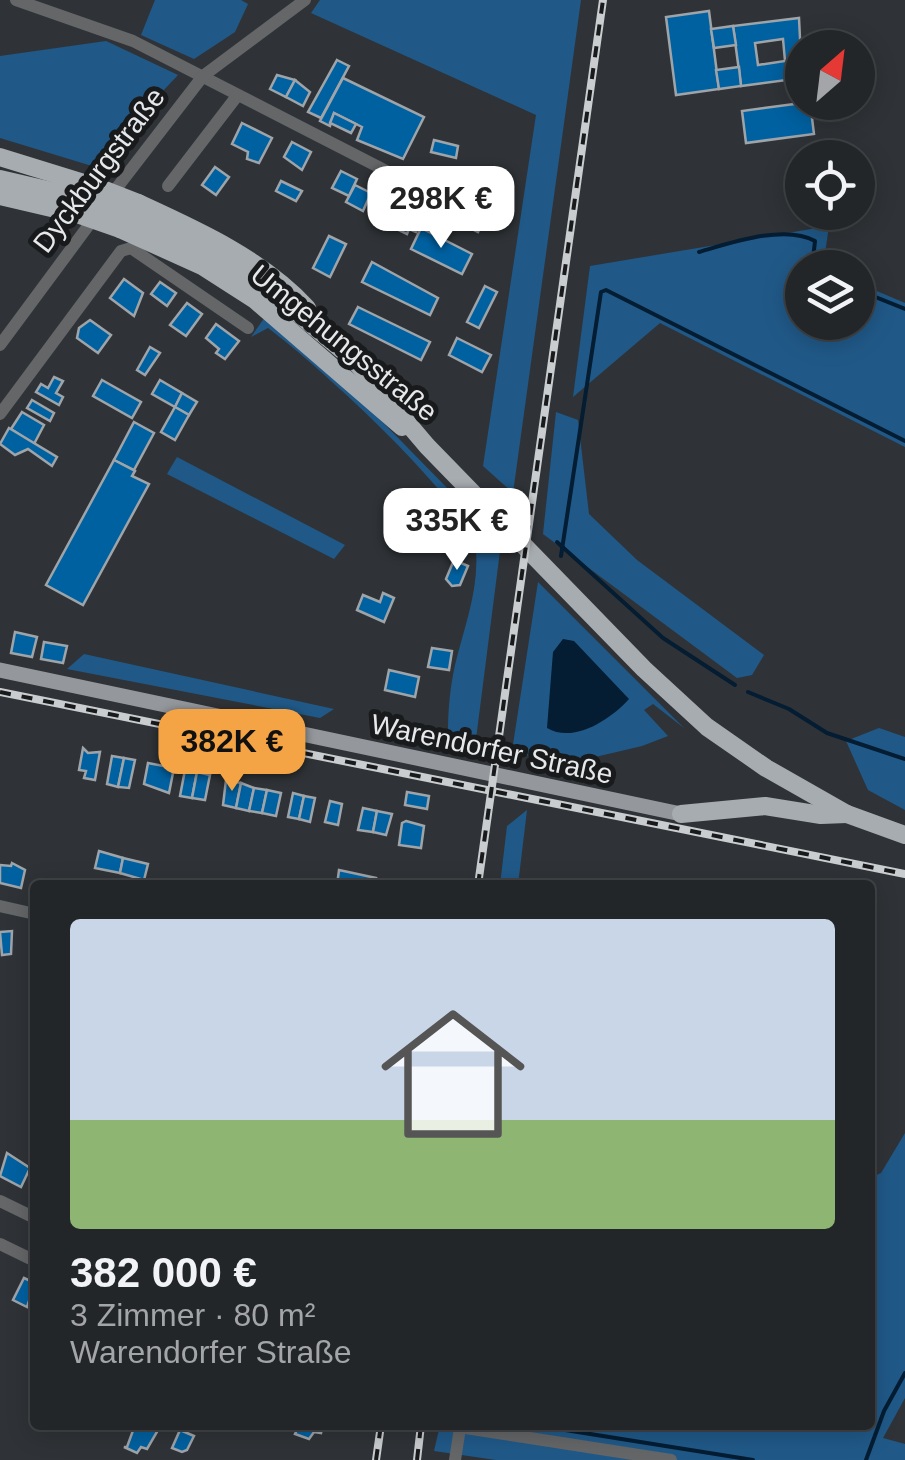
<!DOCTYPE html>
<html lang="de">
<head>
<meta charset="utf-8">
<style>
  body { margin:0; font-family:Helvetica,sans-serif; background:#2f3235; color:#f1f3f6; height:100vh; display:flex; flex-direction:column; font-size:38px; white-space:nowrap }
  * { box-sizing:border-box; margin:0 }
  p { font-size:32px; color:#a3a5a8 }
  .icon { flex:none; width:55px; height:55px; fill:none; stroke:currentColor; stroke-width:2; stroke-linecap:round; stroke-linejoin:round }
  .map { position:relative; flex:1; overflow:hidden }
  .sheet { position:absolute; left:30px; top:880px; width:845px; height:550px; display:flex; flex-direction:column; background:#232629; border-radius:10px; box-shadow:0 5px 25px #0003,0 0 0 2px #404346 }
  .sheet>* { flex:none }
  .needle { width:65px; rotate:28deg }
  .tools { position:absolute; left:785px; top:30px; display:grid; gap:20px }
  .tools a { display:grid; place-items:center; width:90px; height:90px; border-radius:50%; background:#232629; box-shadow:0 5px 25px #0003,0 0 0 2px #404346; font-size:50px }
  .price { position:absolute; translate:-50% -85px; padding:0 22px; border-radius:20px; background:#fff; color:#222; font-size:32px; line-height:65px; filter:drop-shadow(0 2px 5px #0008) }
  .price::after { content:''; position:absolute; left:50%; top:60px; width:30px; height:22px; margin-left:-15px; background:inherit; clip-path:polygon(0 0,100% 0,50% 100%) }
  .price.active { background:#f4a444; color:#111 }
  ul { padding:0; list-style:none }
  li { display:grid; align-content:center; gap:20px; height:530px; padding:0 40px }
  li span { display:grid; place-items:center; height:310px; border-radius:10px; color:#555 }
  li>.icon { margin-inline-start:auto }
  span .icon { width:180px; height:180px; fill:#fffc; stroke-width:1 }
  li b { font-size:42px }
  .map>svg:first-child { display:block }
  .green { fill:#205988 }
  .water { fill:#041d32 }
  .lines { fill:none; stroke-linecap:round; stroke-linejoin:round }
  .stream { stroke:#041d32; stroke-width:4 }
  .building { fill:#0061a1; stroke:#9fa4a9; stroke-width:2.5; fill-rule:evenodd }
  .minor { stroke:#646668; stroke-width:12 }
  .major { stroke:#94989c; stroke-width:15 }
  .highway { stroke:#a7acb1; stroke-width:18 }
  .rail-casing { stroke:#cacdcf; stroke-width:8 }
  .rail { stroke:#191a1c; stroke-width:4; stroke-dasharray:11; stroke-linecap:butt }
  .highway-bridge { stroke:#a7acb1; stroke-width:18 }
  .labels { text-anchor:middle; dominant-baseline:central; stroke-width:10; stroke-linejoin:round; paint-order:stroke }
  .street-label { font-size:28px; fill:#e6e9eb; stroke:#191a1c }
</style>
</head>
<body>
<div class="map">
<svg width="905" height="1460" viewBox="0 0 905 1460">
  <rect width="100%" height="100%" fill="#2f3337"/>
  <g class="green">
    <polygon points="155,0 241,0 248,4 235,32 194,59 141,35"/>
    <polygon points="320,0 581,0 513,493 483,466 536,115 311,13"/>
    <polygon points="106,41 178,75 92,166 0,138 0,56"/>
    <polygon points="829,226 823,267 802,268 802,322 858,322 858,283 905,303 905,447 660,323 573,397 590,266"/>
    <path d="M265,317L310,348L501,543L476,739L463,742L448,733C448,710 450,688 455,665C464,628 479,590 476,551C472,504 311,359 268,328L251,337Z"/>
    <polygon points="556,412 578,420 589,514 637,560 764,655 752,675 737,678 543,534"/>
    <polygon points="177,457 345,545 334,559 167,474"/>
    <polygon points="538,582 684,728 653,704 644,710 668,736 642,746 561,765 512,751"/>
    <polygon points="84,654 334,709 320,718 67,669"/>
    <polygon points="879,728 905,737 905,810 868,790 846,741"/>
    <polygon points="527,810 518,885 500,885 507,826"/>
    <polygon points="905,1133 905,1398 883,1438 905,1444 905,1460 496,1460 434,1451 440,1425 870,1425 870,1178 881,1173"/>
  </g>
  <path class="water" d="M563,639L574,641L629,699C611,719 574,744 547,728L553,652Z"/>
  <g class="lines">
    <g class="stream">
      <path d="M699,252C730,243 785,224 815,241L812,268"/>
      <polyline points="858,290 905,309"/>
      <polyline points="557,542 663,638 735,685"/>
      <polyline points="561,556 601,292 606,290 905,441"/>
      <polyline points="748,692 789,709 827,733 905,759"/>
      <polyline points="534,1425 753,1460"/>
      <polyline points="866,1460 884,1411 905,1373"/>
    </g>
  </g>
  <g class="building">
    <polygon points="709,11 719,89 676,95 666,17"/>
    <path d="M799,18L802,78L741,86L733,26ZM783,39L785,61L758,65L755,43Z"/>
    <polygon points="733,26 736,45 714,48 711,29"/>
    <polygon points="337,60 349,66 321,118 308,112"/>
    <polygon points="739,67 741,86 719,89 716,70"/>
    <polygon points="277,75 295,80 286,97 270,89"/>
    <polygon points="343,78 424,117 403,159 357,140 362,127 334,113 330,126 320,121"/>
    <polygon points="295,80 310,92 303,106 286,97"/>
    <polygon points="810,102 814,134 746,143 742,111"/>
    <polygon points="334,113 356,124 351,133 330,123"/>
    <polygon points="242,123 272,138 259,163 247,159 248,152 232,144"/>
    <polygon points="434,140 458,146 456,158 431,152"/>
    <polygon points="292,142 311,152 302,170 284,157"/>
    <polygon points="215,167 229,177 216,195 202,185"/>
    <polygon points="341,171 357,179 349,196 332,188"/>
    <polygon points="281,181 302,191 296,201 276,191"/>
    <polygon points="355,185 371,193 363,211 346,202"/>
    <polygon points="434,190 486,216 478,232 426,206"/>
    <polygon points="395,216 418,227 416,232 409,229 407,234 390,226"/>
    <polygon points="421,228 472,254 462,274 411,249"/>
    <polygon points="329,236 346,244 330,277 313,268"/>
    <polygon points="372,262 438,298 430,315 362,282"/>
    <polygon points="124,279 143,293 134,316 110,298"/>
    <polygon points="160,282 176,293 167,306 151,294"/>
    <polygon points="485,286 497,292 479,328 467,322"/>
    <polygon points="187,303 202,314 186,336 170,325"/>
    <polygon points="358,307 430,342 421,360 349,324"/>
    <polygon points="90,320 111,335 98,353 77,338 79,328"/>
    <polygon points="216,324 239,341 225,359 216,353 219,349 206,338"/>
    <polygon points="457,338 491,355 482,372 449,355"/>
    <polygon points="150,347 160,353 145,375 137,370"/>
    <polygon points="54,377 63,381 56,393 63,397 59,405 36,392 41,384 48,388"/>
    <polygon points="102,380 141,402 132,418 93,396"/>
    <polygon points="160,380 182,393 175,407 152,394"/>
    <polygon points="182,393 197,402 189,415 175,407"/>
    <polygon points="32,400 54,413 50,421 27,408"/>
    <polygon points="175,407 189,415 175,440 161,432"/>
    <polygon points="22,412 44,425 34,444 11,429"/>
    <polygon points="134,422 154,433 134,470 114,460"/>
    <polygon points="9,428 57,457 52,466 28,449 15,455 0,444"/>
    <polygon points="114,460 135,471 132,476 149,484 83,605 46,585"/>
    <polygon points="454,560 468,566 460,585 452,586 446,579"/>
    <polygon points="383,593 394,598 384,622 357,610 363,595 380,602"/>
    <polygon points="15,632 37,637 32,657 11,653"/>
    <polygon points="44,642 67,646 63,663 41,659"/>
    <polygon points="432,648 452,651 449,670 428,667"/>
    <polygon points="389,670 419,677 415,697 385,690"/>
    <polygon points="83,748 88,753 100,752 95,780 84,778 86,771 79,770"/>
    <polygon points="112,756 124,758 118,787 107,784"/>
    <polygon points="124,758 135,760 129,788 118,787"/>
    <polygon points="148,763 174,768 169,793 144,784"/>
    <polygon points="185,770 197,772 192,798 180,796"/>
    <polygon points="197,772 210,775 205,800 192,798"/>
    <polygon points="226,780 241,783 236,808 223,805"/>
    <polygon points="241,783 254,788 249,811 236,808"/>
    <polygon points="254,788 267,790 262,813 249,811"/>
    <polygon points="267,790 281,793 276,816 262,813"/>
    <polygon points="407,792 429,796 427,809 405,805"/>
    <polygon points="293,793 304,796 299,819 288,817"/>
    <polygon points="304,796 315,798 310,822 299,819"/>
    <polygon points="330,801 342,804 338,825 325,822"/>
    <polygon points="363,808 377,811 373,832 358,830"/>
    <polygon points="377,811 392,814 386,835 373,832"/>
    <polygon points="406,821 424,826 421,848 399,845 402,823"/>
    <polygon points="99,851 123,858 120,873 95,868"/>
    <polygon points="123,858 148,864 144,880 120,873"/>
    <polygon points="12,863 25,870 21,888 0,883 0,865 11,866"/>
    <polygon points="339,870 376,878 374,885 337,885"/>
    <polygon points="12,931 11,954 2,955 0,932"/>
    <polygon points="7,1153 30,1168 21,1187 0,1176"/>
    <polygon points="24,1278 35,1283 27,1307 13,1300"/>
    <polygon points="135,1425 161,1425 147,1449 141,1447 137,1453 124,1447 127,1447"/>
    <polygon points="299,1425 323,1425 321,1433 314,1432 309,1439 295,1434"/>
    <polygon points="180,1430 194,1436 187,1450 182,1452 172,1448"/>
  </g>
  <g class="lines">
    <g class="minor">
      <polyline points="16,0 133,41 402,179 396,194"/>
      <polyline points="168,186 237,96"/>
      <polyline points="109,198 203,76 305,0"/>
      <polyline points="0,345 97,214"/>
      <polyline points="0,414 121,251 131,248 248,328"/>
      <polyline points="0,906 35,914"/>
      <polyline points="0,1201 35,1218"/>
      <polyline points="0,1244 35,1261"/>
      <polyline points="446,1425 671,1460"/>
      <polyline points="455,1460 460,1428"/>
    </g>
    <polyline class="major" points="0,670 681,814"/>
    <g class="highway">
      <polyline points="0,157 97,187"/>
      <polyline points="0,179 86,199"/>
      <polyline points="0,196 77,214"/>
      <path d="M138,203C197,230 262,259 307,308"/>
      <polyline points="130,215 211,254 282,300 354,360 427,446 644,669 707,727 766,768 847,814 905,835"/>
      <polyline points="120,229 202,266 255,300 402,427"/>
      <polyline points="681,814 765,806 821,815 847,814"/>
    </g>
    <g class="rail-casing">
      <g id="rail">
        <polyline points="0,692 905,874"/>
        <polyline points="478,885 603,0"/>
        <polyline points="376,1460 381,1425"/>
        <polyline points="417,1460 421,1425"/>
      </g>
    </g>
    <use href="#rail" class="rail"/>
    <g class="highway-bridge">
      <polyline points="97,187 138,203"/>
      <polyline points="86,199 130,215"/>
      <polyline points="77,214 120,229"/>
    </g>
  </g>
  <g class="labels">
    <g class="street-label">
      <text transform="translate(99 170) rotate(-53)">Dyckburgstraße</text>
      <text transform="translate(344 343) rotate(39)">Umgehungsstraße</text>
      <text transform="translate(492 749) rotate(12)">Warendorfer Straße</text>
    </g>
  </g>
</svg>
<div class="tools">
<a><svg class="needle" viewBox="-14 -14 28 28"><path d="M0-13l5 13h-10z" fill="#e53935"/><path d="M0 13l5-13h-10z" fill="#a3a5a8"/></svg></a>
<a><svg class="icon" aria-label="locate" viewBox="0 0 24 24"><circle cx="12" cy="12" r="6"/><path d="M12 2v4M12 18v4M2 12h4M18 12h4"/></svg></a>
<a><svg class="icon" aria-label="layers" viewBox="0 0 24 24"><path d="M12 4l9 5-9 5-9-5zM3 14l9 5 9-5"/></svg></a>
</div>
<b class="price" style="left:441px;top:251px">298K €</b>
<b class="price" style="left:457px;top:573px">335K €</b>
<b class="price active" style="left:232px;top:794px">382K €</b>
<section class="sheet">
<ul>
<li><span style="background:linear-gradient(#c9d6e8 65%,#8fb573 0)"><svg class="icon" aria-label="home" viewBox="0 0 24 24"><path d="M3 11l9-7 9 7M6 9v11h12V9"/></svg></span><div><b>382 000 €</b><p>3 Zimmer · 80 m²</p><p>Warendorfer Straße</p></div></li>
</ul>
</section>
</div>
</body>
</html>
